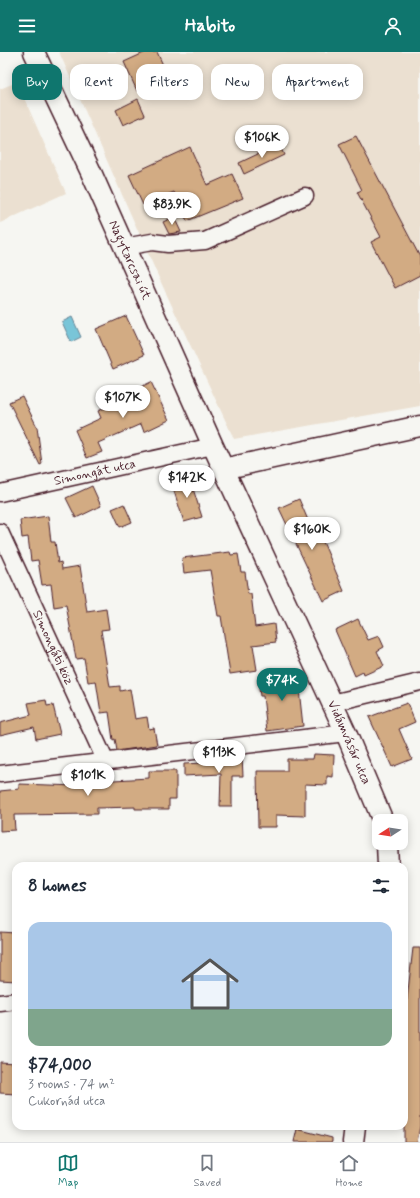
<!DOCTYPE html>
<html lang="en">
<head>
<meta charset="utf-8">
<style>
  body { margin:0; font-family:Mynerve,sans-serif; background:#f6f6f7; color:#1f2937; height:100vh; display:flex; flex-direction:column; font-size:15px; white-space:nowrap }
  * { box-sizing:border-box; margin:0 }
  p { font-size:13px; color:#747a83 }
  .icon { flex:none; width:22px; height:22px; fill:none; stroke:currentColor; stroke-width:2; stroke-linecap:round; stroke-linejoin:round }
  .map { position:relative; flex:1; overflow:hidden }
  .details { position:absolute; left:12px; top:810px; width:396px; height:268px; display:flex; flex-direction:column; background:#fff; border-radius:12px; box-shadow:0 2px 10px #0003 }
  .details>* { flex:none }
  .top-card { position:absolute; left:12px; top:12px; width:396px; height:36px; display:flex; gap:8px }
  .needle { width:26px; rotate:258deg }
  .tools { position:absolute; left:372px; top:762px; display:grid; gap:8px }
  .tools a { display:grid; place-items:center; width:36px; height:36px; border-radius:8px; background:#fff; box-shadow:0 2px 10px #0003; font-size:20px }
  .price { position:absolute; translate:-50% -34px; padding:0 9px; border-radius:14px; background:#fff; color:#222; font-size:13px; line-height:26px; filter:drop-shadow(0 1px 2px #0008) }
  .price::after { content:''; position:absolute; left:50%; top:24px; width:12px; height:9px; margin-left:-6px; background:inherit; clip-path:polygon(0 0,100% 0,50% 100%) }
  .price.selected { background:#0f766e; color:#fff }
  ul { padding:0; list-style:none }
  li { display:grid; align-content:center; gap:8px; height:212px; padding:0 16px }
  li+li { border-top:1px solid #e0e1e3 }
  li span { display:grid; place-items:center; height:124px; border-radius:12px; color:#555 }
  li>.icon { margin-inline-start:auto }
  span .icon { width:72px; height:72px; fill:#fffc; stroke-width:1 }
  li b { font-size:17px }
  h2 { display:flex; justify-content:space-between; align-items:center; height:48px; padding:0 16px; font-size:17px }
  .pill { padding:0 14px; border-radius:12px; background:#fff; box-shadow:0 2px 10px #0003; font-size:14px; line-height:36px }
  .pill.selected { background:#0f766e; color:#fff }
  header { display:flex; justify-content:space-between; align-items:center; height:52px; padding:0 16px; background:#0f766e; color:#fff; font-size:18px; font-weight:700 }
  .dock { display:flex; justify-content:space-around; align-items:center; height:56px; border-top:1px solid #e0e1e3; background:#fff; font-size:11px; color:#747a83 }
  .dock a { display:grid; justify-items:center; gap:2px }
  .dock .selected { color:#0f766e }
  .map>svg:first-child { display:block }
  .built { fill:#ebe0d1 }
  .water { fill:#79c5d8; stroke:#668393 }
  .building { fill:#d2ab83; stroke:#4a1f2b }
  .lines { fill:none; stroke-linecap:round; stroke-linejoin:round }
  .minor-casing { stroke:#4a1f2b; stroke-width:19 }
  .major-casing { stroke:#4a1f2b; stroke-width:23 }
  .minor { stroke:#f6f6f2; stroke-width:16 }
  .major { stroke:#f6f6f2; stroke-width:20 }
  .labels { text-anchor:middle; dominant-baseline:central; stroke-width:4; stroke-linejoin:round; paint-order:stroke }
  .street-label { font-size:13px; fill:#4a1f2b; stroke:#f6f6f2 }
</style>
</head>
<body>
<header><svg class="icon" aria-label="menu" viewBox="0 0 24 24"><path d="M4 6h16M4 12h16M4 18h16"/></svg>Habito<svg class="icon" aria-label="person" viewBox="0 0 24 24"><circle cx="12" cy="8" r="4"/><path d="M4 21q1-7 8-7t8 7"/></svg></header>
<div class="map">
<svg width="420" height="1090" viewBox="0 0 420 1090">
  <rect width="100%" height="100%" fill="#f6f6f2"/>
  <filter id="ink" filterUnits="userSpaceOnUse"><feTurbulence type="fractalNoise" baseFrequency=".025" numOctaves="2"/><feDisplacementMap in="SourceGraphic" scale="8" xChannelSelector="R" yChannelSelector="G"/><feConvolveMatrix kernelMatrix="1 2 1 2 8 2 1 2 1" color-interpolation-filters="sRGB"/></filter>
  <g filter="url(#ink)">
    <g class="built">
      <polygon points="59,0 420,0 420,354 234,387 158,224"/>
      <polygon points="17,30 66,141 0,171 0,37"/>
    </g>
    <polygon class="water" points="72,265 81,285 71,290 62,270"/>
    <g class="building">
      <polygon points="146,0 157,0 168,24 137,39 124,10"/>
      <polygon points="138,47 145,63 123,73 116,58"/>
      <polygon points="356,84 420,205 420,223 395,236 371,190 381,185 357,140 362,138 339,92"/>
      <polygon points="279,92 284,103 244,122 239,111"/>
      <polygon points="190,95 207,133 232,122 243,146 187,169 174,140 143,153 129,123"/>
      <polygon points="174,165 181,180 169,182 163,170"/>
      <polygon points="126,264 144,303 113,317 96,277"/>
      <polygon points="151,330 169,368 144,380 141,372 98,391 102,400 87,406 75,378 101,366 98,359 128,346 126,342"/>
      <polygon points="22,344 37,375 42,412 40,413 9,350"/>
      <polygon points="189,424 202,465 184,470 171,430"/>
      <polygon points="92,434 101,454 76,466 66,446"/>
      <polygon points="299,447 313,480 318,478 344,539 323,549 279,456"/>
      <polygon points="124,452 132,470 120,475 112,457"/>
      <polygon points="48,464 51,490 55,490 58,511 61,510 62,517 80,514 87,560 106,557 109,577 101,578 110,635 120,634 120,639 130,637 135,667 147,665 149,677 154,676 157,693 117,699 115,687 113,688 109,660 101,661 96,629 88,630 84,606 76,607 66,553 54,555 51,532 42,533 38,508 31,509 28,485 22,486 20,468"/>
      <polygon points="230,500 231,503 238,502 241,520 245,520 248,542 251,542 255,575 274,572 276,590 253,593 257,618 230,622 221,564 218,564 210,518 184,521 182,506"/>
      <polygon points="358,567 368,588 379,584 384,595 377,599 384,614 364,623 363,620 355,624 335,578"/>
      <polygon points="297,619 303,674 267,679 263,644 260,644 258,629 283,626 282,621"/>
      <polygon points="46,648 47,654 53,653 60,682 36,687 34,675 0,683 0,671 31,663 28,651"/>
      <polygon points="407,651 415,670 399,677 412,707 392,715 369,665"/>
      <polygon points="314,702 334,703 333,725 327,724 327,733 305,732 305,764 276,763 276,775 258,775 257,719 287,719 287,707 313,707"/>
      <polygon points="242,704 243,724 232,724 232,754 220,754 221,722 184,724 184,712 221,710 221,705"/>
      <polygon points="149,719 176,719 176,747 169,747 169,757 135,757 135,755 97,756 97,762 14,763 15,778 0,779 0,739 19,737 19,732 78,734 77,725 96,724 96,729 149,726"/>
      <polygon points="0,880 16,881 16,929 0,928"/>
      <polygon points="413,896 420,896 420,1074 417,1090 404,1090 404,973"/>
      <polygon points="0,1010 16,1011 16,1042 0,1041"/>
      <polygon points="297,1077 332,1086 332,1090 294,1090"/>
    </g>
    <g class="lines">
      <g class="minor-casing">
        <g id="minor">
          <polyline points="124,195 152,190 168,192 205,189 305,144"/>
          <path id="s1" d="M0,441L213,394"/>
          <path id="s2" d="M0,480L106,710"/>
          <polyline points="332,651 420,630"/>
          <polyline points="0,722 346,681"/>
          <polyline points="0,951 16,949"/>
        </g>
      </g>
      <g class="major-casing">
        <g id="major">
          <path id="s3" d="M34,0L90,118L213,394L346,681L383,769"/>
          <polyline points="223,417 420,374"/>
          <polyline points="387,791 388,814"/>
          <polyline points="353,1090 355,1074"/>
        </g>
      </g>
      <use href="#minor" class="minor"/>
      <use href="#major" class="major"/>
    </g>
  </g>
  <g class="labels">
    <g class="street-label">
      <text stroke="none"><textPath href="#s3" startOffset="229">Nagytarcsai út</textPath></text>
      <text stroke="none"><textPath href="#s1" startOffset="97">Simongát utca</textPath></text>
      <text stroke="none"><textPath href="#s2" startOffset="127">Simongáti köz</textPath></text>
      <text stroke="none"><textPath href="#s3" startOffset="759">Vidámvásár utca</textPath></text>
    </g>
  </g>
</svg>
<div class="tools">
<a><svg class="needle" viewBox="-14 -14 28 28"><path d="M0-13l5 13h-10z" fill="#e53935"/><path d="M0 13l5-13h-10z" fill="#747a83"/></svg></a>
</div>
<b class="price" style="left:262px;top:107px">$106K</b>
<b class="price" style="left:172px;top:174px">$83.9K</b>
<b class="price" style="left:123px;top:367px">$107K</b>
<b class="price" style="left:187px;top:447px">$142K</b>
<b class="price" style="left:312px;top:499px">$160K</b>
<b class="price selected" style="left:282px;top:650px">$74K</b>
<b class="price" style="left:219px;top:722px">$113K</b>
<b class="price" style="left:88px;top:745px">$101K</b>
<div class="top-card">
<a class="pill selected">Buy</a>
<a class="pill">Rent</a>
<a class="pill">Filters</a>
<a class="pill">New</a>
<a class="pill">Apartment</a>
</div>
<section class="details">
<h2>8 homes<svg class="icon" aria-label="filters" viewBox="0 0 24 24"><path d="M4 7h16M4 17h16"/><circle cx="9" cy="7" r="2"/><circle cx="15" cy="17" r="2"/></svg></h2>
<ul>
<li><span style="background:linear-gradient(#a9c7e8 70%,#7fa58c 0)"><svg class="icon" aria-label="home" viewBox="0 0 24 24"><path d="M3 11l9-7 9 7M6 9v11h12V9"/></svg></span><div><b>$74,000</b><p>3 rooms · 74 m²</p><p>Cukornád utca</p></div></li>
</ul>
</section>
</div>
<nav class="dock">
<a class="selected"><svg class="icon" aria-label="map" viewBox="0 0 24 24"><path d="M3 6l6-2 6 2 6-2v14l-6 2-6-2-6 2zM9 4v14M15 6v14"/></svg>Map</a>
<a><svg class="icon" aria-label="saved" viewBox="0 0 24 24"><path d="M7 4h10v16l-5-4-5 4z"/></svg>Saved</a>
<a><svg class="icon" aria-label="home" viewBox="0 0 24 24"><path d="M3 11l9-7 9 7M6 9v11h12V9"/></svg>Home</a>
</nav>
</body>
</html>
